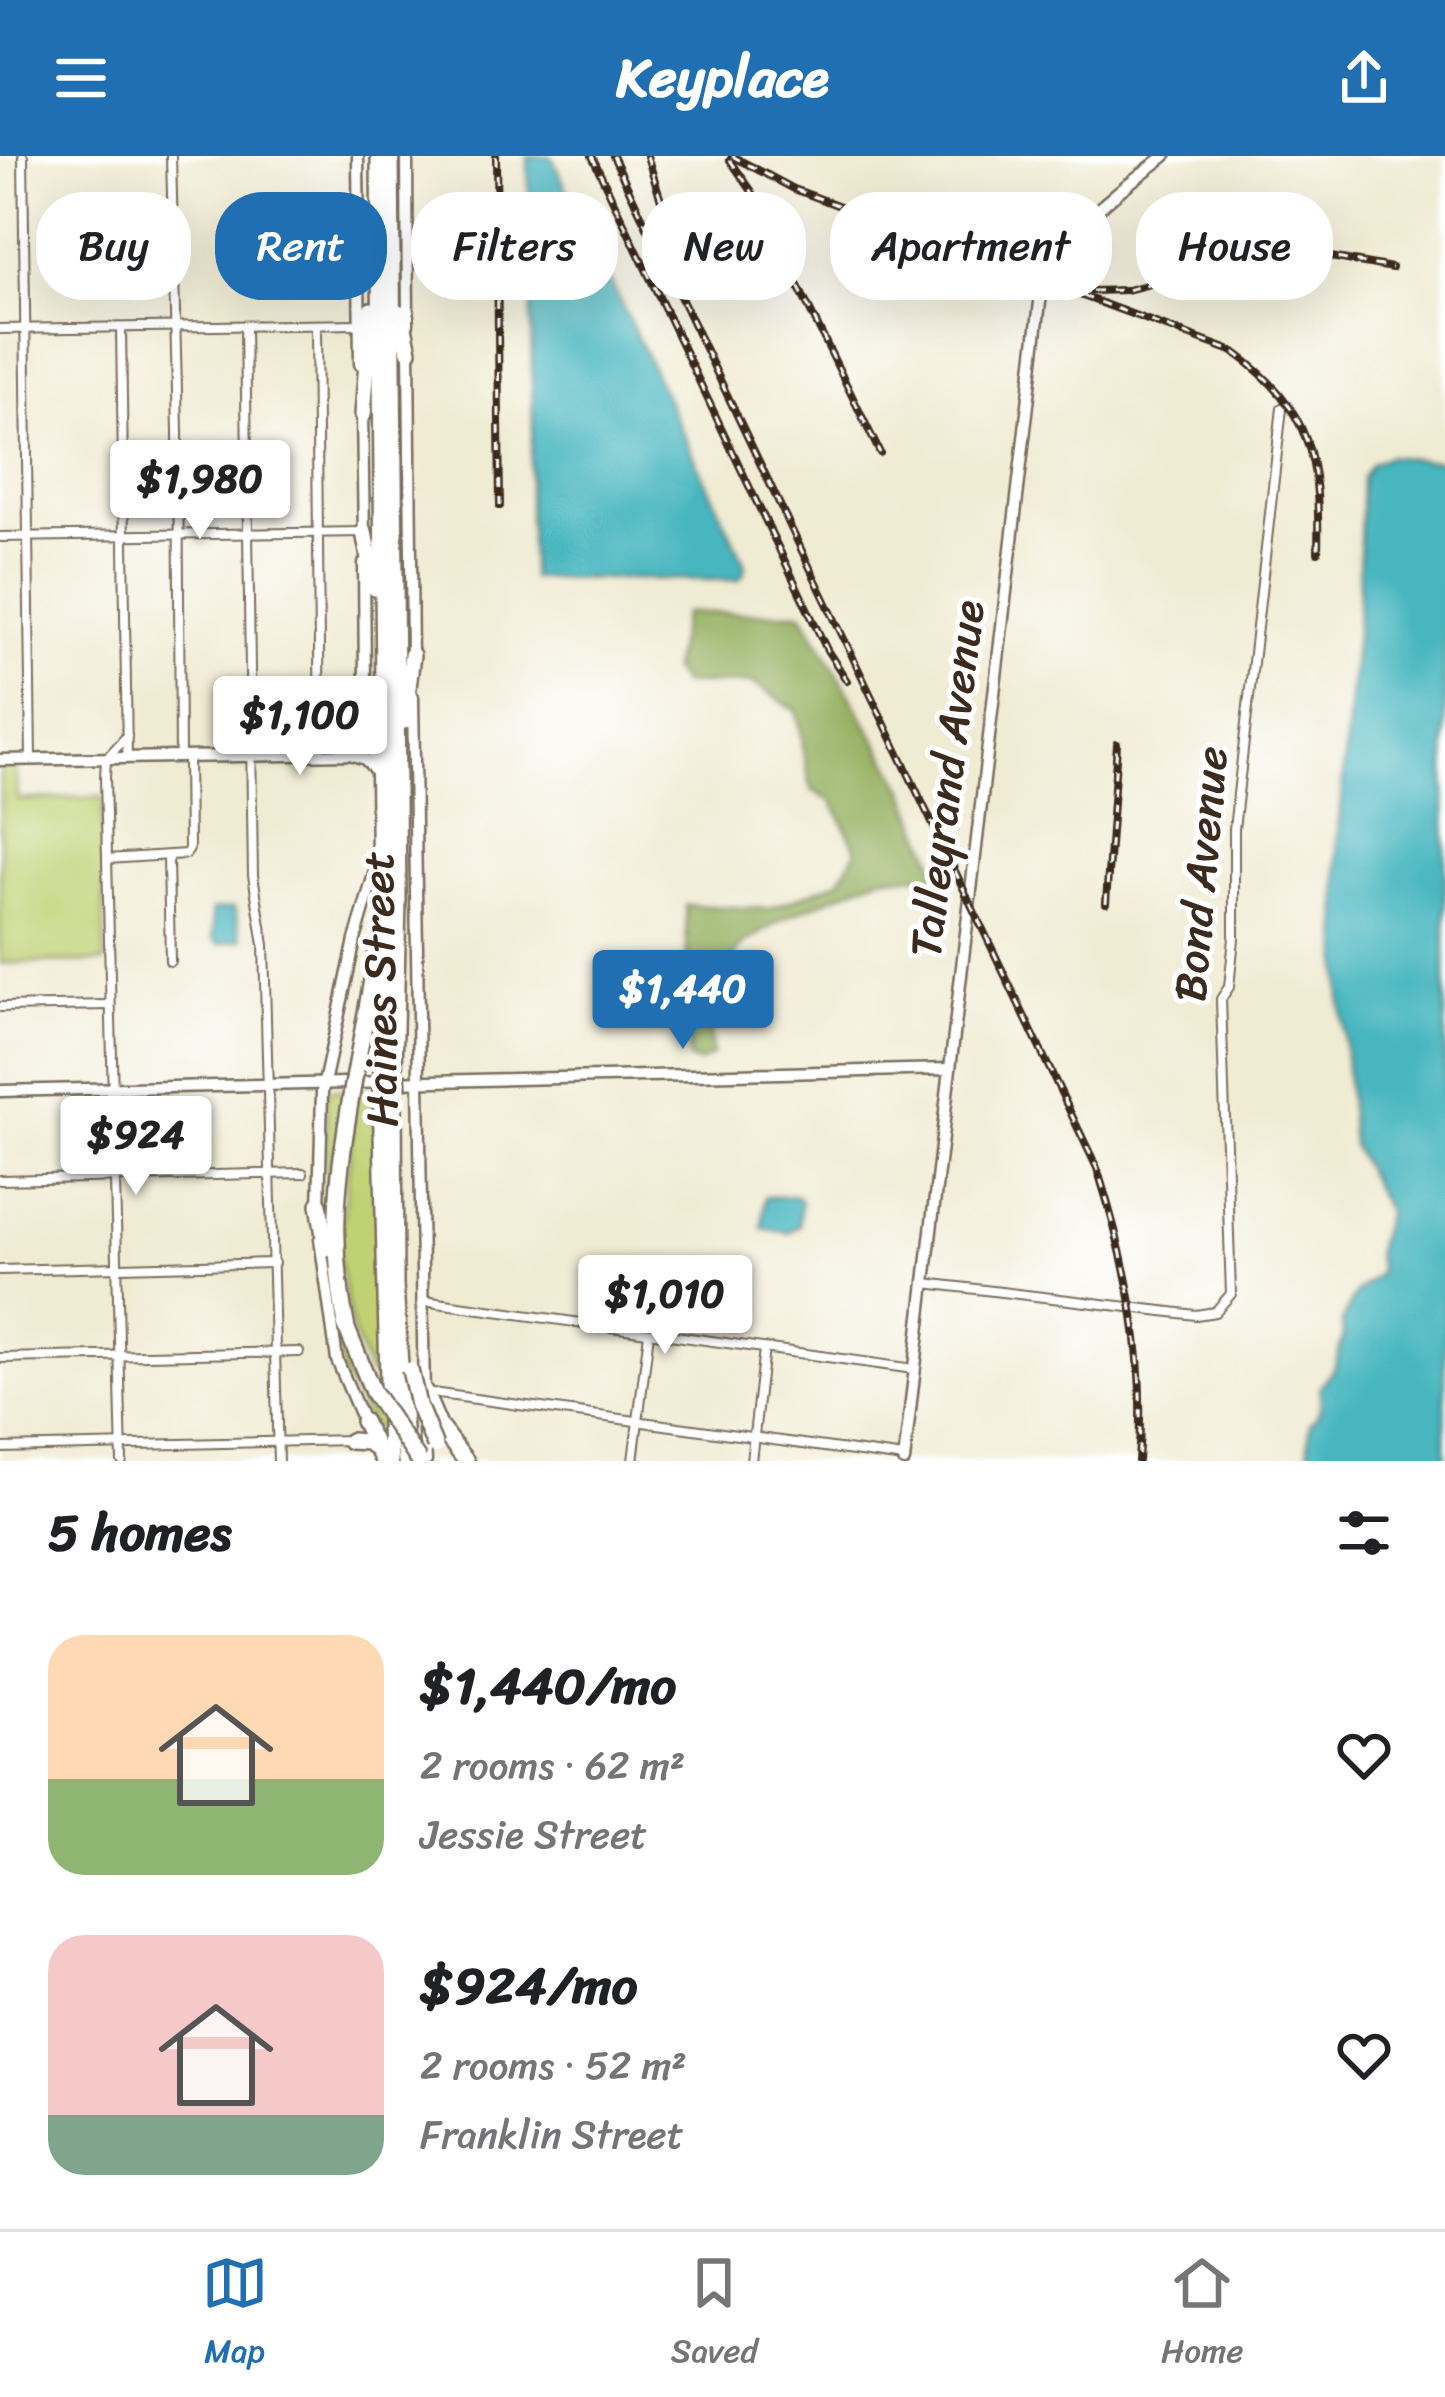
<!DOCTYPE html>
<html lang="en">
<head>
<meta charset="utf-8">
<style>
  body { margin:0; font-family:Sriracha,sans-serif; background:#f2f2f2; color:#202124; height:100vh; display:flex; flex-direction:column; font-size:45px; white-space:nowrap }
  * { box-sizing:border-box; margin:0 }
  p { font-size:39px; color:#757577 }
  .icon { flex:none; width:66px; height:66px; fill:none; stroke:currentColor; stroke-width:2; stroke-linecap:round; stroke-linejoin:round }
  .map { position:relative; height:1305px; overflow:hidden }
  .drawer { display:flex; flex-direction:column; background:#fff; flex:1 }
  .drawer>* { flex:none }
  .top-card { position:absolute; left:36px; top:36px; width:1374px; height:108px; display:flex; gap:24px }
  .price { position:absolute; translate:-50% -102px; padding:0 27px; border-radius:12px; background:#fff; color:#222; font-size:39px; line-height:78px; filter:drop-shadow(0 3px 6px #0008) }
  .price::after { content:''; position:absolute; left:50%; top:72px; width:36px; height:27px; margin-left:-18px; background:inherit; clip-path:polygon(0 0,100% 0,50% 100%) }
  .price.on { background:#1f6fb2; color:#fff }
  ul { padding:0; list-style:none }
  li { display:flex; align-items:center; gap:36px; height:300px; padding:0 48px }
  li span { display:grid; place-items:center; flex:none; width:336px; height:240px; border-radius:36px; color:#555 }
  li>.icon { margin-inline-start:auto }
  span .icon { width:144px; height:144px; fill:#fffc; stroke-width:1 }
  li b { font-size:51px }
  h2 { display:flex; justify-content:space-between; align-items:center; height:144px; padding:0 48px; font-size:51px }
  .tag { padding:0 42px; border-radius:48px; background:#fff; box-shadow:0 12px 48px #0002; font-size:42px; line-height:108px }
  .tag.on { background:#1f6fb2; color:#fff }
  header { display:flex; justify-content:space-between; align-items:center; height:156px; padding:0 48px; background:#1f6fb2; color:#fff; font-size:54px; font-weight:700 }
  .tab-bar { display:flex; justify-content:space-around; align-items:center; height:168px; border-top:3px solid #e0e0e0; background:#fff; font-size:33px; color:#757577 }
  .tab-bar a { display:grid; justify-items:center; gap:6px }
  .tab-bar .on { color:#1f6fb2 }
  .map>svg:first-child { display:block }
  .green { fill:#c0d173; stroke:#7e7e48; stroke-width:3 }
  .forest { fill:#98b365; stroke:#6a6e42; stroke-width:3 }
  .water { fill:#47b6bf; stroke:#41706e; stroke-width:3 }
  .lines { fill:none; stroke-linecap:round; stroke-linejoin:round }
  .minor-casing { stroke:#7a6e5d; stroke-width:12 }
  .tertiary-casing { stroke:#7a6e5d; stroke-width:15 }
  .motorway-casing { stroke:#7a6e5d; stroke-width:20 }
  .minor { stroke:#fff; stroke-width:8 }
  .tertiary { stroke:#fff; stroke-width:10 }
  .motorway { stroke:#fff; stroke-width:15 }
  .rail-casing { stroke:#3b2a1e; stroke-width:8 }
  .rail { stroke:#fff; stroke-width:3; stroke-dasharray:9; stroke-linecap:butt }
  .motorway-bridge-casing { stroke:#7a6e5d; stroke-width:20; stroke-linecap:butt }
  .motorway-bridge { stroke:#fff; stroke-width:15 }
  .labels { text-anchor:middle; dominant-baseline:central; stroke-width:10; stroke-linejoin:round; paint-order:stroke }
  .street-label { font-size:45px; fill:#3b2a1e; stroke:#fff }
</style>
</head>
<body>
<header><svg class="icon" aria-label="menu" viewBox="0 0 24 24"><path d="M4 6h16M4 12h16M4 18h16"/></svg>Keyplace<svg class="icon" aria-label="share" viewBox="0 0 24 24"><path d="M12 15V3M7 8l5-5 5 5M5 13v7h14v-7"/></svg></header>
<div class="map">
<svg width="1445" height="1305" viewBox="0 0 1445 1305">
  <rect width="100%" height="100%" fill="#fff"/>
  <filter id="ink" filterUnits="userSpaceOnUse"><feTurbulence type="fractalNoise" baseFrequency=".00833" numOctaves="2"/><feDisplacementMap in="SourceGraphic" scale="24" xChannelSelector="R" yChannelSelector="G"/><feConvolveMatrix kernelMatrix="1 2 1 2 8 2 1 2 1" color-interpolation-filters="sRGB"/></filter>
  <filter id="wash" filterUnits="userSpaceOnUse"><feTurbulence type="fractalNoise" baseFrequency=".004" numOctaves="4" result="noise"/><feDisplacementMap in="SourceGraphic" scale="48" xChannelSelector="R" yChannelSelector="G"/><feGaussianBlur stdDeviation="2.7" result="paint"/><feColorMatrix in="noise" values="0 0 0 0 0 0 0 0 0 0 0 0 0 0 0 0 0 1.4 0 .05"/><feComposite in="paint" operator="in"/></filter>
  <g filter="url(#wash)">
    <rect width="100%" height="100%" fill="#f0ebd3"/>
    <g class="green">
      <polygon points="0,608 16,608 18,644 102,641 105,806 0,807"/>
      <polygon points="333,933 346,935 327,1058 326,936"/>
      <polygon points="375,934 383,1289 343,1219 333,1143 367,1237 363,1249 372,1248 376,1221 369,1217 352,1174 338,1100 357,935"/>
    </g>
    <path class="forest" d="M684,457H802L905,634L940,721L882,720L784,762L742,789L708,843L712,899L699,907L689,904L686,749L770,753L839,725L857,694L832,645L813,635C803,612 805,582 796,554L753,527L682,528L672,514Z"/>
    <g class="water">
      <polygon points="528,0 551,0 745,408 745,417 738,424 531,422 528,334 533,269"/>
      <path d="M1388,300L1445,306V1305H1308L1310,1267C1322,1257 1322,1246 1319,1232L1334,1213L1343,1182L1342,1166L1356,1137L1379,1117L1376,1095L1387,1055L1352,989L1341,847L1337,687L1358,455L1362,322L1371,308Z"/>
      <polygon points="234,752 242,783 219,788 213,783 212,754"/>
      <polygon points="795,1040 801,1045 799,1070 788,1077 762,1072 765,1041"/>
    </g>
  </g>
  <g filter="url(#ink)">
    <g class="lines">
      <g class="minor-casing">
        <g id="minor">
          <polyline points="23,0 31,603"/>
          <polyline points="171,0 178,275 180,601"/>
          <polyline points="316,169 320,599"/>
          <polyline points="245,170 253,719 264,789 278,1305"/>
          <polyline points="121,172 127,602"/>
          <polyline points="0,173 360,168"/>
          <polyline points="0,381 364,376"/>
          <polyline points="168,702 170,805"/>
          <polyline points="107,703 186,698 189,693 188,601"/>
          <polyline points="0,851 110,849"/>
          <polyline points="0,1024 303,1017"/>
          <polyline points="0,1114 274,1107"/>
          <polyline points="925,1127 1196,1159 1215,1156 1231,1138 1221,843 1229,831 1234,782 1234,673 1282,252"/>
          <polyline points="423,1145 914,1213"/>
          <polyline points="0,1202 299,1196"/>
          <polyline points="425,1236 904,1302"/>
          <polyline points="0,1292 352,1284"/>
          <polyline points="122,1305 105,621 106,603 127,580"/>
          <polyline points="633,1305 649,1177"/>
          <polyline points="751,1305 764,1193"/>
        </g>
      </g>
      <g class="tertiary-casing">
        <g id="tertiary">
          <polyline points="358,0 360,208"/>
          <polyline points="407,0 408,168"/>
          <polyline points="409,193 412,504"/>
          <polyline points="362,257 364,382"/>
          <polyline points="413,541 424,1242"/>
          <polyline points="0,604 350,598 365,603 374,613"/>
          <polyline points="0,935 949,913"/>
          <polyline points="319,1053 322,936 355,784 377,708 376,616 365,528 364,407"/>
          <polyline points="320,1083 337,1204 363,1265"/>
          <polyline points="424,1272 426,1305"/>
          <path d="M904,1305L1040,146C1058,76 1110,42 1165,0"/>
        </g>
      </g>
      <g class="motorway-casing">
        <g id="motorway">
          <polyline points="379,0 386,747 382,917"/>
          <polyline points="391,0 398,744 394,917"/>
          <polyline points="401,157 409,195"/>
          <polyline points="363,259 371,154"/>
          <polyline points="364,376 375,432"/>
          <polyline points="404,565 412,499"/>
          <polyline points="355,918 378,791"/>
          <polyline points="381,934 390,1305"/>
          <polyline points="394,934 395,1129 406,1305"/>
          <polyline points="319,1048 326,1092"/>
          <polyline points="345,1168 373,1236"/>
          <path d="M347,1173C329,1087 337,1021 352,935"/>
          <polyline points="424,1235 439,1270 466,1305"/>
          <polyline points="363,1265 383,1305"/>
          <polyline points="350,1285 368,1286 379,1294"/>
        </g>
      </g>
      <use href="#minor" class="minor"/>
      <use href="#tertiary" class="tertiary"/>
      <use href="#motorway" class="motorway"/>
      <g class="rail-casing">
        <g id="rail">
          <polyline points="496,0 500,350"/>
          <polyline points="592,0 827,494 847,525"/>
          <path d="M613,0L1097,1012C1128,1110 1147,1202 1138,1305"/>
          <polyline points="647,0 686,122"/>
          <path d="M732,0L794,33L1234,196C1312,253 1320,305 1318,396"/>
          <polyline points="730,4 751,34 880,297"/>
          <polyline points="1092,135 1127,134 1286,93 1392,112"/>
          <polyline points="1106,747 1117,588"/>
        </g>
      </g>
      <use href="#rail" class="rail"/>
      <g class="motorway-bridge-casing">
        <g id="motorway-bridge">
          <polyline points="397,917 398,934"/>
          <polyline points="381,934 382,917"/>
          <polyline points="352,935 355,918"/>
          <polyline points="410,1214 418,1249 435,1290"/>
          <polyline points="373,1236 419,1305"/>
        </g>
      </g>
      <use href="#motorway-bridge" class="motorway-bridge"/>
    </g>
  </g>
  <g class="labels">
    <g class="street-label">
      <text transform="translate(947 623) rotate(-83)">Talleyrand Avenue</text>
      <text transform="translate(1201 718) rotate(-85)">Bond Avenue</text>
      <text transform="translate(380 833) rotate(-91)">Haines Street</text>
    </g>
  </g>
</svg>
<b class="price" style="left:200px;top:386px">$1,980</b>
<b class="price" style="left:300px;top:622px">$1,100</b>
<b class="price on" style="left:683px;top:896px">$1,440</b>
<b class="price" style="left:136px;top:1042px">$924</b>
<b class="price" style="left:665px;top:1201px">$1,010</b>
<div class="top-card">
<a class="tag">Buy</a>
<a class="tag on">Rent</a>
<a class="tag">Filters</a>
<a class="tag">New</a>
<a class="tag">Apartment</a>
<a class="tag">House</a>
</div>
</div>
<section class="drawer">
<h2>5 homes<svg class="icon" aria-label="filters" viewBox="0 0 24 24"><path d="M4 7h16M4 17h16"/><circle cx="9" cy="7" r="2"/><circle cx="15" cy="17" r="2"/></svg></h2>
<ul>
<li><span style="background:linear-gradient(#ffd9b3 60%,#8fb573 0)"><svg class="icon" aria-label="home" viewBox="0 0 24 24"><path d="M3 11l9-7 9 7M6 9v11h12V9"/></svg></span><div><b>$1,440/mo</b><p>2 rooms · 62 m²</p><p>Jessie Street</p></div><svg class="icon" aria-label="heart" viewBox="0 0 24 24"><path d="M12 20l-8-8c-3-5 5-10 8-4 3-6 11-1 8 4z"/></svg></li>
<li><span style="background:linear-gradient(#f6c9c9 75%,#7fa58c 0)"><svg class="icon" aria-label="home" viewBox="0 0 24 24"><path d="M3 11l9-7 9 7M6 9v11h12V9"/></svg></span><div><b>$924/mo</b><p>2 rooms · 52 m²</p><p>Franklin Street</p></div><svg class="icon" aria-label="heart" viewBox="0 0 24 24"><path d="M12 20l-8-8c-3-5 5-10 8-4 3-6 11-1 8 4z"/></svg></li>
</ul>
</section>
<nav class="tab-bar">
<a class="on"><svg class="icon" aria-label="map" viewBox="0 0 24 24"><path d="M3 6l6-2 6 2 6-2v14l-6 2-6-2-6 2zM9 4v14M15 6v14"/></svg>Map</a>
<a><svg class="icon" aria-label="saved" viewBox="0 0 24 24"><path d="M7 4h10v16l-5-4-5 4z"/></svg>Saved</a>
<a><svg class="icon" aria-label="home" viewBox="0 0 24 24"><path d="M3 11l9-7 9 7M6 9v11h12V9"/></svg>Home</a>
</nav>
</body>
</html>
